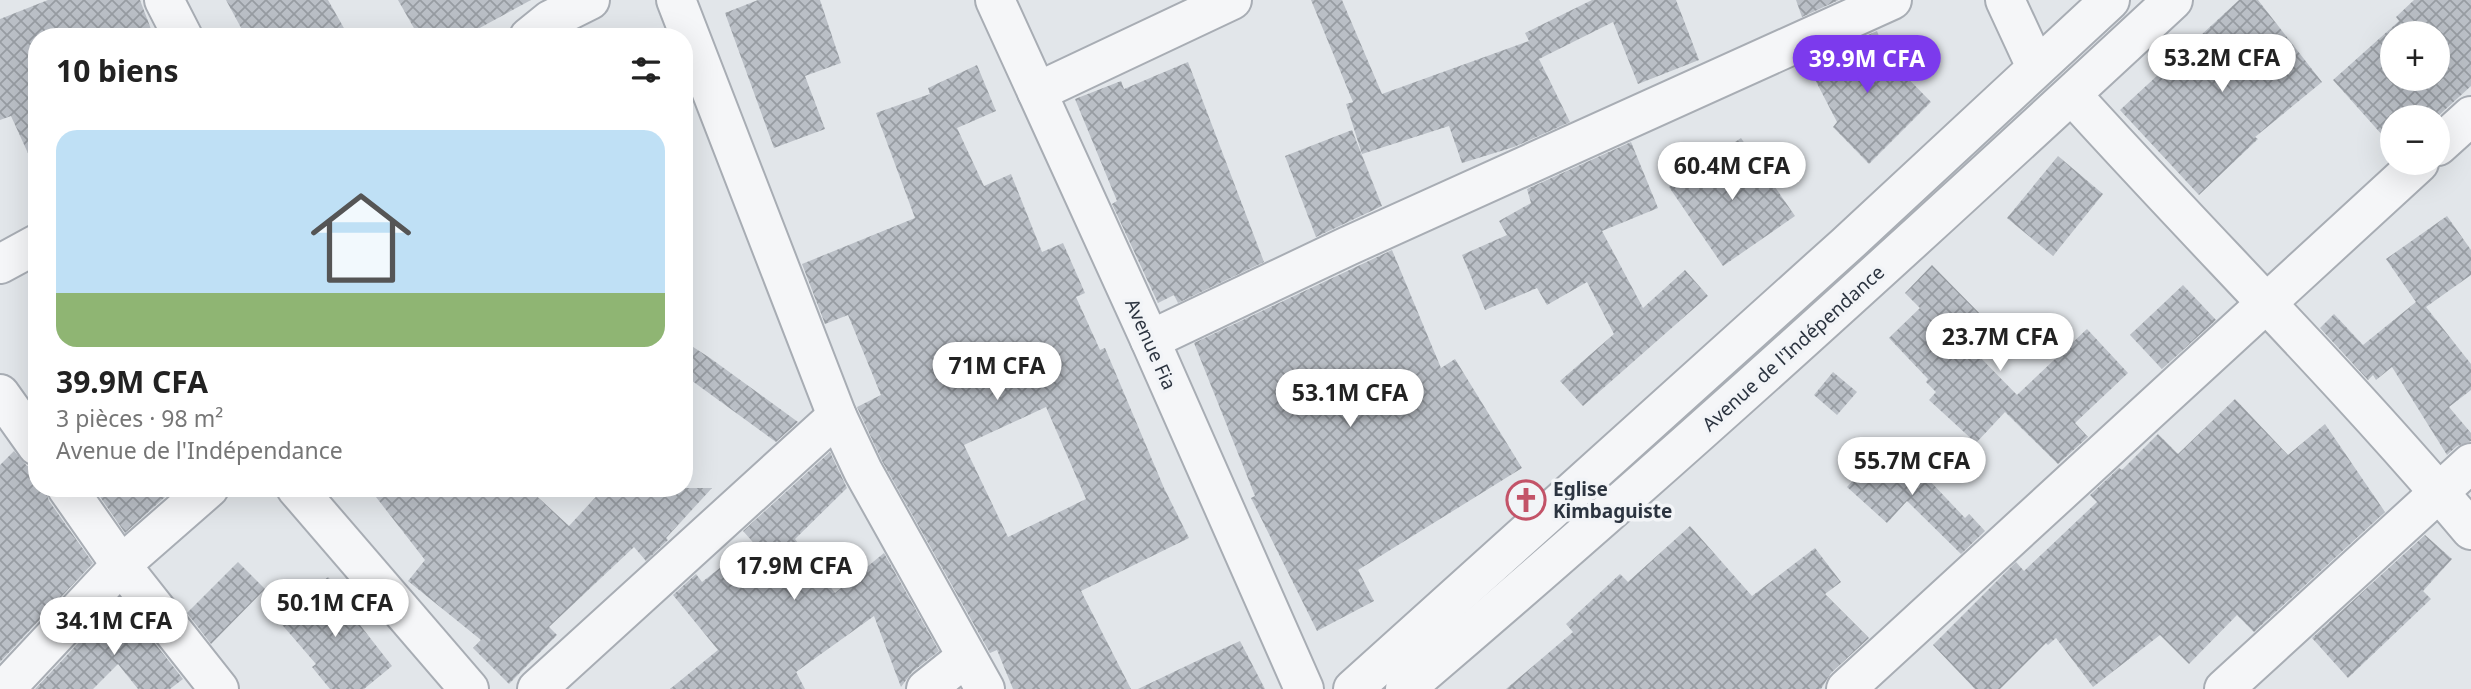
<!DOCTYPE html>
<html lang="fr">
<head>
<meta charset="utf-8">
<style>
  body { margin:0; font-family:"Noto Sans",sans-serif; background:#f2f2f2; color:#222; height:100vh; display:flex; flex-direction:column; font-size:26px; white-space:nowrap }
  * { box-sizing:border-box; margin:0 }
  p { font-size:23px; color:#767676 }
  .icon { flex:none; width:38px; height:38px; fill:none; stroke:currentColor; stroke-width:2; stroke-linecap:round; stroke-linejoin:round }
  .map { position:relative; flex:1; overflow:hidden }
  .drawer { position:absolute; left:28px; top:28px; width:665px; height:469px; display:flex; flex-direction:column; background:#fff; border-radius:28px; box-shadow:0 7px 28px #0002 }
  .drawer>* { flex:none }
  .buttons { position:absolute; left:2380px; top:21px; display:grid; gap:14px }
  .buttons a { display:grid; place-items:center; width:70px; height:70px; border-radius:50%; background:#fff; box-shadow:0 7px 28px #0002; font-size:35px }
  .price { position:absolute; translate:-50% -60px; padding:0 16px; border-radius:24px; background:#fff; color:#222; font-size:23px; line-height:46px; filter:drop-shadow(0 2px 4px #0008) }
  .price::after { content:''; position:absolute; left:50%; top:42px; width:21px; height:16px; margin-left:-10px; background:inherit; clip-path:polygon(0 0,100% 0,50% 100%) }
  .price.active { background:#7c3aed; color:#fff }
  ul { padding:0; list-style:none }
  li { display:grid; align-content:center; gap:14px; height:371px; padding:0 28px }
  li+li { border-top:2px solid #e0e0e0 }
  li span { display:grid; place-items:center; height:217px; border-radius:21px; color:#555 }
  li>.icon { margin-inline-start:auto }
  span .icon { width:126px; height:126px; fill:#fffc; stroke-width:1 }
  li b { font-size:30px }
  h2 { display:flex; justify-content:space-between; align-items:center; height:84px; padding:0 28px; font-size:30px }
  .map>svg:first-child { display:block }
  .building { fill:url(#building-cross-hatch); fill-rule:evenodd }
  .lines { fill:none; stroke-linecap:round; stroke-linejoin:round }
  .minor-casing { stroke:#a8adb4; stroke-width:42 }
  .minor { stroke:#f5f6f8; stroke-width:38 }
  .labels { text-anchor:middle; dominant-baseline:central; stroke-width:7; stroke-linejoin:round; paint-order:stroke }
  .street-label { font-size:19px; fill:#2c3440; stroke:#f2f4f7 }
  .poi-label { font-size:19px; font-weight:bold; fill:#2c3440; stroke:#f2f4f7; text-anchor:start }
</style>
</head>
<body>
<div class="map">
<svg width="2471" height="689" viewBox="0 0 2471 689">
  <defs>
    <pattern id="building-cross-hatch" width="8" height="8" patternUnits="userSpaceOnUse" patternTransform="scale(1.75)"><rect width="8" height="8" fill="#babfc6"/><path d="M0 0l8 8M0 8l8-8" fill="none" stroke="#979ca2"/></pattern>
  </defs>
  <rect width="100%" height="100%" fill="#e2e6ea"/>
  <g class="building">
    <polygon points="48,0 140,0 154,37 37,37 37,173 11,116 0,120 0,19"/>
    <polygon points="226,0 328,0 349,37 246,37"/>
    <polygon points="398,0 531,0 463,37 419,37"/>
    <polygon points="758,0 820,0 841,63 805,76 825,129 774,148 725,13"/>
    <polygon points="1311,0 1342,0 1382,94 1529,41 1525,33 1592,0 1676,0 1699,60 1638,84 1613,22 1539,59 1570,122 1514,147 1462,163 1449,126 1362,154 1346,104 1353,102"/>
    <polygon points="1796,0 1839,0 1802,17"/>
    <polygon points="2239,0 2258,0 2322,82 2255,137 2258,139 2199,195 2120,110"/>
    <path d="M2414,0H2471V86L2437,117H2392V146L2333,80L2399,21L2396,17ZM2392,33H2438V79H2392Z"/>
    <polygon points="1877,31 1887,57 1931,102 1869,164 1833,127 1837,122 1809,68 1819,63 1817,58"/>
    <polygon points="1188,62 1264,262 1178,303 1174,295 1158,303 1112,204 1117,201 1075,99 1121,81 1124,89"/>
    <path d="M977,65L996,111L957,128L984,186L1011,174L1042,252L1063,243L1085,293L1076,297L1100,350L1105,348L1164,488L1189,538L1081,591L1131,689H1013L997,650L990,653L882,461L857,407L881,395L848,315L825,324L802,264L915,218L876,113L930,94L928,88ZM1046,407L1086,499L1008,537L964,445Z"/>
    <polygon points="1352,130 1382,206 1316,237 1285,156"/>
    <polygon points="1741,138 1795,216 1723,266 1669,187"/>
    <polygon points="1631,142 1658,208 1602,231 1643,308 1685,270 1708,296 1583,406 1560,381 1614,334 1587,282 1547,305 1537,288 1485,310 1462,255 1507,235 1499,221 1531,203 1527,189"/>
    <polygon points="2058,156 2103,194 2053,256 2007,218"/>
    <polygon points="2447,216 2471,250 2471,275 2426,307 2471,364 2471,390 2449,407 2471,433 2471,441 2457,446 2447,455 2392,367 2376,380 2373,375 2368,380 2320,328 2334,314 2363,345 2416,302 2386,259"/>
    <polygon points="1392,250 1441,368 1455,359 1522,468 1358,570 1374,601 1317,631 1251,498 1255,496 1194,343"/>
    <polygon points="1932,265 1988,322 1966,343 2017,395 2087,329 2128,373 2075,423 2088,437 2058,464 2005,412 1976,443 1929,400 1936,392 1926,382 1928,379 1889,338 1920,308 1905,293"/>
    <polygon points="2183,285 2216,320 2162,369 2130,335"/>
    <polygon points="684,341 710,358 798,422 776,442 684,375"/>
    <polygon points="1833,372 1857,392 1837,415 1814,395"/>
    <polygon points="2235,399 2288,455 2325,424 2385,512 2254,632 2237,615 2189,664 2160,635 2093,687 2056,638 2048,645 2046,643 2000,689 1975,689 1933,645 2016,562 2024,571 2097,502 2090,495 2119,468 2122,470 2158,434 2178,454"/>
    <polygon points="1891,440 1965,518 1969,514 1985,531 1961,554 1907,501 1887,523 1847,487"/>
    <polygon points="14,451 27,466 37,467 37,488 45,488 49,501 93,563 0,662 0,465"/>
    <polygon points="830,452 847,488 795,539 835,593 884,553 939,651 912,672 901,687 874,616 796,672 805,689 670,689 718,650 673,595 696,574 702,582 753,542 743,531"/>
    <polygon points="94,488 175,488 125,533"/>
    <polygon points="369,488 528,488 569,526 604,488 712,488 666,538 668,540 646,561 634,547 549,627 557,635 509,684 473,648 481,640 408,581 425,560"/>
    <polygon points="1690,526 1752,596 1815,548 1841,582 1825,594 1869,638 1831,673 1821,689 1506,689 1573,632 1566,624 1620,574 1628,582"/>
    <polygon points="2425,535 2452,559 2423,591 2431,599 2348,678 2312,638"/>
    <polygon points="238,562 265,589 211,644 187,613"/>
    <polygon points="328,577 366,620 360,625 392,666 364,689 330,689 312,667 316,664 278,620"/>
    <polygon points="120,599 183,679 170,689 138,689 118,664 93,689 35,689"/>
    <polygon points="1240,641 1265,689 1138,689 1205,657"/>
  </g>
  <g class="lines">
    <g class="minor-casing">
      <g id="minor">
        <polyline points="164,0 183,37"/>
        <polyline points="676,0 837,416 863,471 985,689"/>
        <polyline points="995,0 1150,340 1304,689"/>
        <polyline points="2005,0 2036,67"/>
        <polyline points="529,37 550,20 590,0"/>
        <polyline points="1037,92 1232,0"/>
        <path d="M2072,95C2204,241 2344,379 2471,530"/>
        <polyline points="2438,146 2471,116"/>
        <polyline points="0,264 37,244"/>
        <polyline points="1150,340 1348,246 1892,0"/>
        <polyline points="0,394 37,446"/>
        <polyline points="67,488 121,565 219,689"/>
        <polyline points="296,488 469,689"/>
        <polyline points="5,689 121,565 209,488"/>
        <polyline points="537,689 837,416"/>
        <polyline points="926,689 966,657"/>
        <polyline points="1353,689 1846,245 2110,0"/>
        <path d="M1405,689C1667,466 1921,234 2173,0"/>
        <polyline points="1846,689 2419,163"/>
        <polyline points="2224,689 2471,463"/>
      </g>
    </g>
    <use href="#minor" class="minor"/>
  </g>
  <defs>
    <g id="church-ring" transform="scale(2.0125)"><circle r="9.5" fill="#f2f4f7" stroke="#c35368" stroke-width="1.5"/><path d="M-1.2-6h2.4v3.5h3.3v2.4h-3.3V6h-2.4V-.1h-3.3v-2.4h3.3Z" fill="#c35368"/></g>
  </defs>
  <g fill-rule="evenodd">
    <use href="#church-ring" x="1526" y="500"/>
  </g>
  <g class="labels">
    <g class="street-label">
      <text transform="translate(1151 344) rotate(66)">Avenue Fia</text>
      <text transform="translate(1793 348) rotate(-42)">Avenue de l'Indépendance</text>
    </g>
    <g class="poi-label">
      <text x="1553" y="489">Eglise<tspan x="1553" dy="22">Kimbaguiste</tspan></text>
    </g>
  </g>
</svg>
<div class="buttons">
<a>+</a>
<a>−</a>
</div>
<b class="price" style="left:2222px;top:94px">53.2M CFA</b>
<b class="price active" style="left:1867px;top:95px">39.9M CFA</b>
<b class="price" style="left:1732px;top:202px">60.4M CFA</b>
<b class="price" style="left:2000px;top:373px">23.7M CFA</b>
<b class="price" style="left:997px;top:402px">71M CFA</b>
<b class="price" style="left:1350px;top:429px">53.1M CFA</b>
<b class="price" style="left:1912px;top:497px">55.7M CFA</b>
<b class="price" style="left:794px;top:602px">17.9M CFA</b>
<b class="price" style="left:335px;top:639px">50.1M CFA</b>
<b class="price" style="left:114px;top:657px">34.1M CFA</b>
<section class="drawer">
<h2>10 biens<svg class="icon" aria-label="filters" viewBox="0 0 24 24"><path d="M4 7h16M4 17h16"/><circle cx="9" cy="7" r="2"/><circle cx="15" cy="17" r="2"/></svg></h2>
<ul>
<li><span style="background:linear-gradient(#bfe0f5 75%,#8fb573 0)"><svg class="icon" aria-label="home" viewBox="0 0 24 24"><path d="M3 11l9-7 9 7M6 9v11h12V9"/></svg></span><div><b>39.9M CFA</b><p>3 pièces · 98 m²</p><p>Avenue de l'Indépendance</p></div></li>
</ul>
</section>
</div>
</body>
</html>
